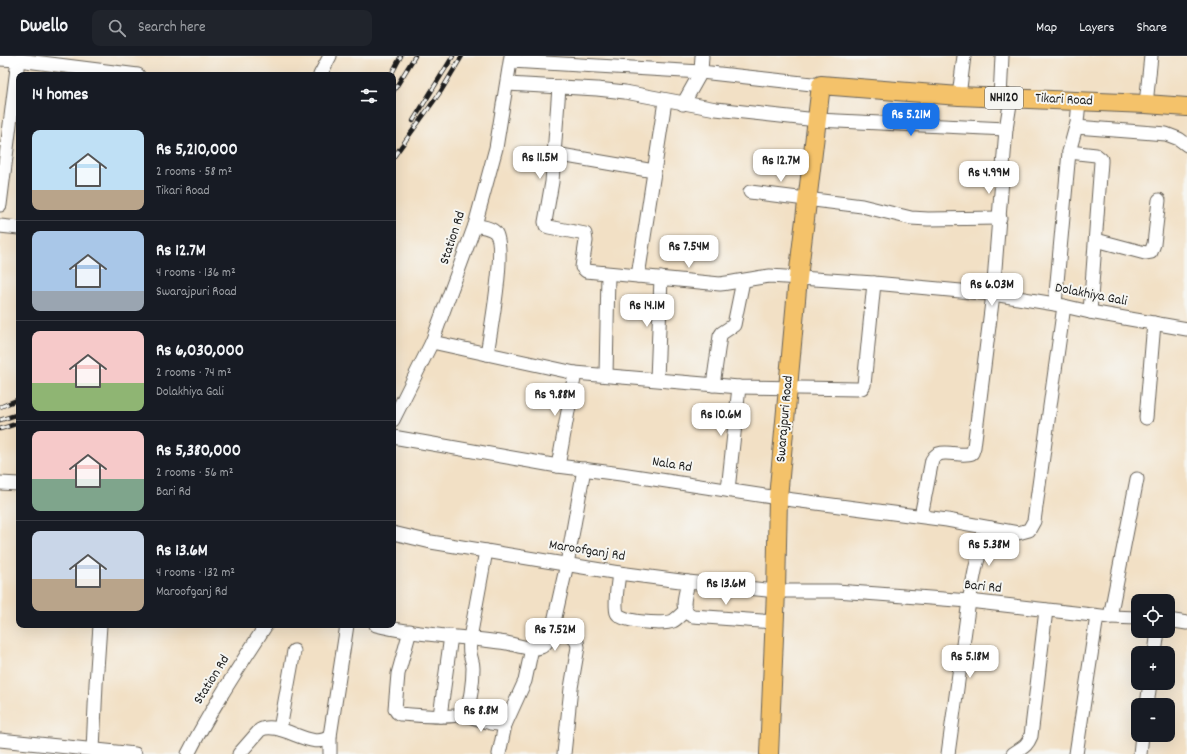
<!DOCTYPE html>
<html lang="en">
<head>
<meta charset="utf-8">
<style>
  body { margin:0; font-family:Dekko,sans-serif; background:#20242c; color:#f1f3f6; height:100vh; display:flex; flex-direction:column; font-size:15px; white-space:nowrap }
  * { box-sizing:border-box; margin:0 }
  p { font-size:13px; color:#9ea1a6 }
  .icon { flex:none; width:22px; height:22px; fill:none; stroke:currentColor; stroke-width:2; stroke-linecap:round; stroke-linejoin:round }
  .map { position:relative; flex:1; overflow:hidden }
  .side { position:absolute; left:16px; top:16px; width:380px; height:556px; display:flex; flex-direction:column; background:#171b24; border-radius:8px; box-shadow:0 4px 16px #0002 }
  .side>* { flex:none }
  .controls { position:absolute; left:1131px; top:538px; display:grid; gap:8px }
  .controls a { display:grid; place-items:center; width:44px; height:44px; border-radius:8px; background:#171b24; box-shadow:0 4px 16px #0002; font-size:20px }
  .price { position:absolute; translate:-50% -34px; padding:0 9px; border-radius:8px; background:#fff; color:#222; font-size:13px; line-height:26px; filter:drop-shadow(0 1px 2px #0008) }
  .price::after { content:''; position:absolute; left:50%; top:24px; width:12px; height:9px; margin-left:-6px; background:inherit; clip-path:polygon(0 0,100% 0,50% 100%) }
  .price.selected { background:#1a73e8; color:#fff }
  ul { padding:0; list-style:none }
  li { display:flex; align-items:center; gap:12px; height:100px; padding:0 16px }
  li+li { border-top:1px solid #363941 }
  li span { display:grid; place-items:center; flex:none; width:112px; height:80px; border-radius:8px; color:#555 }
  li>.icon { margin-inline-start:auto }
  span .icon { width:48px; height:48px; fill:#fffc; stroke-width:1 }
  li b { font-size:17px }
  h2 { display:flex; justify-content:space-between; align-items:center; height:48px; padding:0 16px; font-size:17px }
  header { display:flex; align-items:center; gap:24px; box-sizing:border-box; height:56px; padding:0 20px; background:#171b24; border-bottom:1px solid #363941 }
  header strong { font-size:19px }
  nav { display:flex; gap:22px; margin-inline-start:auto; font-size:14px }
  .search { width:280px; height:36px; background:#20242c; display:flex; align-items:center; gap:10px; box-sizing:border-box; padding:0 14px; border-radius:8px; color:#9ea1a6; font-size:15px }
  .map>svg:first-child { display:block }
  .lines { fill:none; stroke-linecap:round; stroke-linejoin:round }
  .minor-casing { stroke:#676157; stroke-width:15 }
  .highway-casing { stroke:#676157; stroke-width:20 }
  .minor { stroke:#fff; stroke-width:13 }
  .highway { stroke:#f4c26a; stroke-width:18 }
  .rail-casing { stroke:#1c1c1c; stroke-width:4.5 }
  .rail { stroke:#f6f6f2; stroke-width:3; stroke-dasharray:9; stroke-linecap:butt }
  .labels { text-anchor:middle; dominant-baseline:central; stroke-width:4; stroke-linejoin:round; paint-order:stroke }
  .shield { fill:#f6f6f2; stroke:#5d5d5c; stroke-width:1 }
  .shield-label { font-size:13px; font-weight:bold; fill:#1c1c1c }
  .street-label { font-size:14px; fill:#1c1c1c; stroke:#f6f6f2 }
</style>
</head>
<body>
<header>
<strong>Dwello</strong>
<div class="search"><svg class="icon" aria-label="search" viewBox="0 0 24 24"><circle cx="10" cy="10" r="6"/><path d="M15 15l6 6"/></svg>Search here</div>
<nav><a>Map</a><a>Layers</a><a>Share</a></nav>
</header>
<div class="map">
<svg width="1187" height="698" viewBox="0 0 1187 698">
  <rect width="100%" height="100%" fill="#f6f6f2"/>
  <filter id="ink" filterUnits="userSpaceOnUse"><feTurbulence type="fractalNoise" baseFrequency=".025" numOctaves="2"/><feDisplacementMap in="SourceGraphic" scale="8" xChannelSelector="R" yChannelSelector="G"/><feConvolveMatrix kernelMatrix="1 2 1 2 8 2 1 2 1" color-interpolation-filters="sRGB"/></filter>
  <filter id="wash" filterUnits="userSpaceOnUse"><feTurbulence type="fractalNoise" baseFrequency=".012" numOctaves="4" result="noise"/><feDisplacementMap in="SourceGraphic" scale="16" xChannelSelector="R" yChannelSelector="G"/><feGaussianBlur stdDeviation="0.9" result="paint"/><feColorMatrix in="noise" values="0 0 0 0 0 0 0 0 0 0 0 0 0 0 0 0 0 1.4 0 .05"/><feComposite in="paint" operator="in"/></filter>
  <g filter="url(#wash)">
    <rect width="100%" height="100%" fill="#f2e0c5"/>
  </g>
  <g filter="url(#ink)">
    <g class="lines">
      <g class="minor-casing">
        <g id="minor">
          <polyline points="702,0 701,16 821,29"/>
          <polyline points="0,3 18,4 0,149"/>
          <polyline points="18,4 138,19"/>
          <polyline points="511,5 701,16 683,48"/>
          <polyline points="320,19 330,0"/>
          <polyline points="507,28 597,33 625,36 716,53 817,64 1006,73"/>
          <path d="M559,31L552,126L545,166L546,170L549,171L585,178L586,185L582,211L586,215L720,228C737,226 753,222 770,220L874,227L993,238L1055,248L1090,256L1187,273"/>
          <polyline points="959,40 964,0"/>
          <polyline points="1000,42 1002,0"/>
          <polyline points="1146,48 1151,0"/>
          <polyline points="1076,71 1166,78 1179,83 1187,89"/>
          <polyline points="1069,96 1096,99 1101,103 1101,106 1090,256"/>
          <polyline points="555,98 654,115"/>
          <polyline points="750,136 862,150 911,162 928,163 1000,162"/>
          <path d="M475,169C482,171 490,171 495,176C507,188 490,278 487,298"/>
          <polyline points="0,170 19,172"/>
          <polyline points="1096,184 1145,197 1151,196 1154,188 1159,144"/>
          <polyline points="638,220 665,45"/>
          <polyline points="1055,248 1069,96 1077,67 1079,45"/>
          <polyline points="432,286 575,317 739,331 857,333 862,332 864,329 874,227"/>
          <polyline points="606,319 608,218"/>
          <polyline points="657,323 661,222"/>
          <polyline points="713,329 720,280 722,277 734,269 743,225"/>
          <polyline points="1146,362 1154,267"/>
          <polyline points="393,364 432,286 475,169 496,92 511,0"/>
          <polyline points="393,381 558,410 621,418 778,442 947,464 1018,477 1029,474 1034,465 1064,250"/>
          <polyline points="558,410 575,317"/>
          <polyline points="0,427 19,428"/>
          <polyline points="728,434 739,331"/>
          <path d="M921,460L932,404C939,390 960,402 972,397L974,391L993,238L1006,73L1011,42"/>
          <polyline points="393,477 431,486 486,495 619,517 688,526 776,535 836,535 878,538 969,545 1110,561 1138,562"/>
          <path d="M619,517C618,527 614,548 617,557C620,566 664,569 673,565C677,563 681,558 685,555"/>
          <path d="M688,526C686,538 678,555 693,560L774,566"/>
          <polyline points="1110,561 1137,423"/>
          <polyline points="1168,564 1187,567"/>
          <path d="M376,569C419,580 464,580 507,587C517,589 531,595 541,591C546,589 548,583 551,579L567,508L584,413"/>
          <path d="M410,575L398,618L395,653L397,656L400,658C412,659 457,663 464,657C471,651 473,621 473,612C473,606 471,603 470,597C469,592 470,587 470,582L486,495"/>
          <path d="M551,576C562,578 577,577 578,591L571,632L564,698"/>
          <polyline points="1155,597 1158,575"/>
          <polyline points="1147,649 1150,627"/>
          <polyline points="463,658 491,667 505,669"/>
          <polyline points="440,660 451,580"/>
          <polyline points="280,673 294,595"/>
          <polyline points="330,680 330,698"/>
          <polyline points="0,684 135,698"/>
          <polyline points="93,694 96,628 100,569"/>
          <path d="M188,698C211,653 239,611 266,569"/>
          <path d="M239,698L260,674C280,663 314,697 330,680L347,569"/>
          <polyline points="499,698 505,669 525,625 532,592"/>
          <polyline points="948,698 969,545 976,510 981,492 991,472"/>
          <path d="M1013,698C1022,691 1026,692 1031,680L1046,554"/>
          <polyline points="1076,698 1097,560"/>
          <polyline points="1140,698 1142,679"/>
        </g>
      </g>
      <g class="highway-casing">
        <polyline id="highway" points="769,698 776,535 778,442 798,222 821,29 959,40 1146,48 1187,51"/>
      </g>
      <use href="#minor" class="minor"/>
      <use href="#highway" class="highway"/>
      <g class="rail-casing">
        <g id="rail">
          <polyline points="391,19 401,0"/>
          <polyline points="393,36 415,0"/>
          <polyline points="413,65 453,0"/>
          <polyline points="393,102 441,35 462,0"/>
          <polyline points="0,351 19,343"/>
          <polyline points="0,364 19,358"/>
          <polyline points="0,373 19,367"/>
        </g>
      </g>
      <use href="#rail" class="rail"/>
    </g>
  </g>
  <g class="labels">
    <rect class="shield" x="985" y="31" width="38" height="22" rx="3"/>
    <g class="shield-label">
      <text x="1004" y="42">NH120</text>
    </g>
    <g class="street-label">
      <text transform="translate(1064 44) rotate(3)">Tikari Road</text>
      <text transform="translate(453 182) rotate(-72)">Station Rd</text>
      <text transform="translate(1091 239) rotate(11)">Dolakhiya Gali</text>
      <text transform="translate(785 363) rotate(-85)">Swarajpuri Road</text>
      <text transform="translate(672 409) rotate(9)">Nala Rd</text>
      <text transform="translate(587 495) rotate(9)">Maroofganj Rd</text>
      <text transform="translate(983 531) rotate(6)">Bari Rd</text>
      <text transform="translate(212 624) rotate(-58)">Station Rd</text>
    </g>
  </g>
</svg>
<div class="controls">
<a><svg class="icon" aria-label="locate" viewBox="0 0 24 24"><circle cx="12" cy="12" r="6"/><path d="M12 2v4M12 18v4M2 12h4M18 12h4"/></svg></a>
<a>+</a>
<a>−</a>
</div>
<b class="price selected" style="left:911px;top:81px">Rs 5.21M</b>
<b class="price" style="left:540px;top:124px">Rs 11.5M</b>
<b class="price" style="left:781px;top:127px">Rs 12.7M</b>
<b class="price" style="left:989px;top:139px">Rs 4.99M</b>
<b class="price" style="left:689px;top:213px">Rs 7.54M</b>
<b class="price" style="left:992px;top:251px">Rs 6.03M</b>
<b class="price" style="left:647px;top:272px">Rs 14.1M</b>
<b class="price" style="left:555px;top:361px">Rs 9.88M</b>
<b class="price" style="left:721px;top:381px">Rs 10.6M</b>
<b class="price" style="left:989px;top:511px">Rs 5.38M</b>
<b class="price" style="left:726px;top:550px">Rs 13.6M</b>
<b class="price" style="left:555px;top:596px">Rs 7.52M</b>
<b class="price" style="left:970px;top:623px">Rs 5.18M</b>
<b class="price" style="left:481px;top:677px">Rs 8.8M</b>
<section class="side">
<h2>14 homes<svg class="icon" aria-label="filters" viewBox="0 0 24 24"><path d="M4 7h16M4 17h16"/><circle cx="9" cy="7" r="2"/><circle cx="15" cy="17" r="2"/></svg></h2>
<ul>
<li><span style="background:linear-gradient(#bfe0f5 75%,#b9a48a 0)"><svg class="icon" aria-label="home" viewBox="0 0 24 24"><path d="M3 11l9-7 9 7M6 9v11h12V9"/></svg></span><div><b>Rs 5,210,000</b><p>2 rooms · 58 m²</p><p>Tikari Road</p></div></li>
<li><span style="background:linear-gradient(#a9c7e8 75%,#9aa5b1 0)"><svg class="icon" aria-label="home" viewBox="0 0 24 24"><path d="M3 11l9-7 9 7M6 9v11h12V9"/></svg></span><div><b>Rs 12.7M</b><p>4 rooms · 136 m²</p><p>Swarajpuri Road</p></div></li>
<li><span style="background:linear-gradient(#f6c9c9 65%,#8fb573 0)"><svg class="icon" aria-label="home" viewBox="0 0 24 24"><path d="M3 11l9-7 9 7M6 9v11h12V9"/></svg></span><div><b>Rs 6,030,000</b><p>2 rooms · 74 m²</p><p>Dolakhiya Gali</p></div></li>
<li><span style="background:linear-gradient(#f6c9c9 60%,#7fa58c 0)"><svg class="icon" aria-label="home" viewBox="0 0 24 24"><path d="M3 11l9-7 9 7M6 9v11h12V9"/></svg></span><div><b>Rs 5,380,000</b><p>2 rooms · 56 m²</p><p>Bari Rd</p></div></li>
<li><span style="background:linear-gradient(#c9d6e8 60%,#b9a48a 0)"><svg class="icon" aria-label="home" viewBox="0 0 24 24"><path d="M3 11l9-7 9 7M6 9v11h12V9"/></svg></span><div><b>Rs 13.6M</b><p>4 rooms · 132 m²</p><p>Maroofganj Rd</p></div></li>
</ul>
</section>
</div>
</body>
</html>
